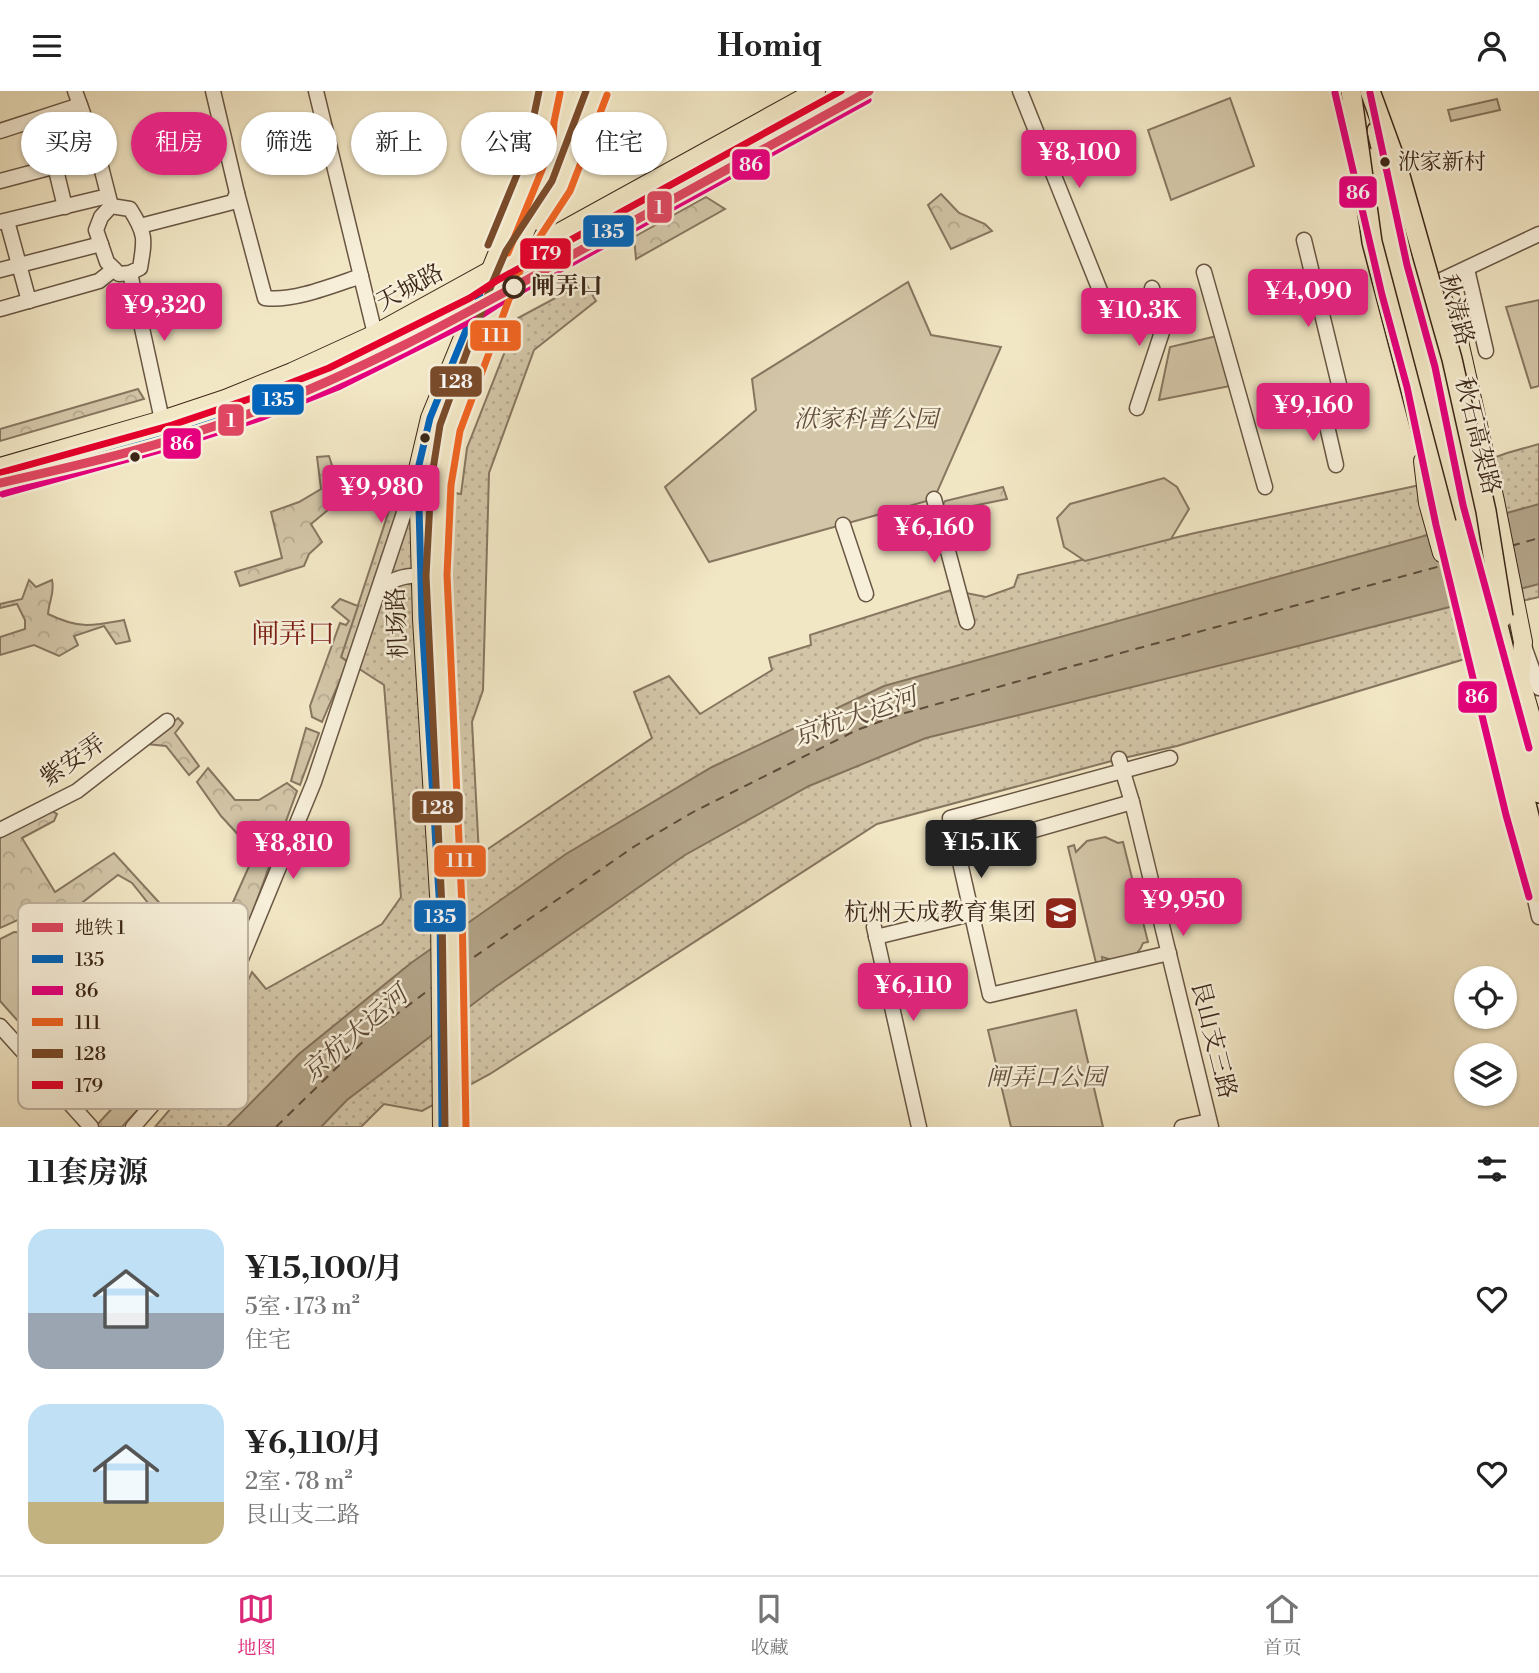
<!DOCTYPE html>
<html lang="zh">
<head>
<meta charset="utf-8">
<style>
  body { margin:0; font-family:"Libre Bodoni","Noto Serif SC",serif; background:#f2f2f2; color:#222; height:100vh; display:flex; flex-direction:column; font-size:26px; white-space:nowrap }
  * { box-sizing:border-box; margin:0 }
  p { font-size:23px; color:#767676 }
  .icon { flex:none; width:38px; height:38px; fill:none; stroke:currentColor; stroke-width:2; stroke-linecap:round; stroke-linejoin:round }
  .map { position:relative; height:1036px; overflow:hidden }
  .sheet { display:flex; flex-direction:column; background:#fff; flex:1 }
  .sheet>* { flex:none }
  .hud { position:absolute; left:21px; top:21px; width:700px; height:63px; display:flex; gap:14px }
  .tools { position:absolute; left:1454px; top:875px; display:grid; gap:14px }
  .tools a { display:grid; place-items:center; width:63px; height:63px; border-radius:50%; background:#fff; box-shadow:0 2px 5px #0004; font-size:35px }
  .price { position:absolute; translate:-50% -60px; padding:0 16px; border-radius:7px; background:#db2777; color:#fff; font-size:23px; line-height:46px; filter:drop-shadow(0 2px 4px #0008) }
  .price::after { content:''; position:absolute; left:50%; top:42px; width:21px; height:16px; margin-left:-10px; background:inherit; clip-path:polygon(0 0,100% 0,50% 100%) }
  .price.active { background:#222; color:#fff }
  ul { padding:0; list-style:none }
  li { display:flex; align-items:center; gap:21px; height:175px; padding:0 28px }
  li span { display:grid; place-items:center; flex:none; width:196px; height:140px; border-radius:21px; color:#555 }
  li>.icon { margin-inline-start:auto }
  span .icon { width:84px; height:84px; fill:#fffc; stroke-width:1 }
  li b { font-size:30px }
  h2 { display:flex; justify-content:space-between; align-items:center; height:84px; padding:0 28px; font-size:30px }
  .chip { padding:0 24px; border-radius:32px; background:#fff; box-shadow:0 2px 5px #0004; font-size:24px; line-height:63px }
  .chip.active { background:#db2777; color:#fff }
  header { display:flex; justify-content:space-between; align-items:center; height:91px; padding:0 28px; background:#fff; font-size:32px; font-weight:800 }
  .dock { display:flex; justify-content:space-around; align-items:center; height:98px; border-top:2px solid #e0e0e0; background:#fff; font-size:19px; color:#767676 }
  .dock a { display:grid; justify-items:center; gap:4px }
  .dock .active { color:#db2777 }
  .map>svg:first-child { display:block }
  .grass { fill:url(#grass-dots); stroke:#877660; stroke-width:2 }
  .forest { fill:url(#forest-crowns); stroke:#877660; stroke-width:2 }
  .park { fill:#d3c6a8; stroke:#877660; stroke-width:2 }
  .water { fill:#b4a58a; stroke:#84725c; stroke-width:2 }
  .lines { fill:none; stroke-linecap:round; stroke-linejoin:round }
  .ferry { stroke:#5f4c3a; stroke-width:2; stroke-dasharray:9 7; stroke-linecap:butt }
  .minor-casing { stroke:#695643; stroke-width:17 }
  .major-casing { stroke:#3b2618; stroke-width:20 }
  .highway-casing { stroke:#3b2618; stroke-width:22 }
  .minor { stroke:#f7efd9; stroke-width:14 }
  .major { stroke:#f2e7c5; stroke-width:18 }
  .highway { stroke:#f2e7c5; stroke-width:19 }
  .highway-bridge-casing { stroke:#3b2618; stroke-width:22; stroke-linecap:butt }
  .highway-bridge { stroke:#f2e7c5; stroke-width:19 }
  .bus-1-casing { stroke:#f7efd9; stroke-width:12 }
  .bus-2-casing { stroke:#f7efd9; stroke-width:12 }
  .bus-3-casing { stroke:#f7efd9; stroke-width:12 }
  .bus-4-casing { stroke:#f7efd9; stroke-width:12 }
  .bus-5-casing { stroke:#f7efd9; stroke-width:12 }
  .bus-1 { stroke:#0065bd; stroke-width:7 }
  .bus-2 { stroke:#e5007d; stroke-width:7 }
  .bus-3 { stroke:#f26522; stroke-width:7 }
  .bus-4 { stroke:#7a4b2a; stroke-width:7 }
  .bus-5 { stroke:#e4002b; stroke-width:7 }
  .metro-1-casing { stroke:#f7efd9; stroke-width:14 }
  .metro-1 { stroke:#df4661; stroke-width:9 }
  .bus-dot { fill:#3b2618; stroke:#f7efd9; stroke-width:2.5 }
  .stop-dot { fill:#f7efd9; stroke:#3b2618; stroke-width:3.5 }
  .labels { text-anchor:middle; dominant-baseline:central; stroke-width:5; stroke-linejoin:round; paint-order:stroke }
  .bus-label { font-size:22px; fill:#3b2618; stroke:#f7efd9; text-anchor:start }
  .stop-label { font-size:24px; font-weight:bold; fill:#3b2618; stroke:#f7efd9; text-anchor:start }
  .street-label { font-size:24px; fill:#3b2618; stroke:#f7efd9 }
  .park-label { font-size:24px; font-style:italic; fill:#614e3c; stroke:#f7efd9 }
  .poi-label { font-size:24px; fill:#3b2618; stroke:#f7efd9; text-anchor:end }
  .water-label { font-size:26px; font-style:italic; fill:#5f4c3a; stroke:#f7efd9 }
  .quarter-label { font-size:28px; fill:#7a1f14; stroke:#f7efd9 }
  .key { fill:#f7efd9; stroke:#bfb39f; stroke-width:2 }
  .key-label { font-size:19px; fill:#3b2618 }
  .line-badge { stroke:#f7efd9; stroke-width:2.5 }
  .badge-label { font-size:19px; text-anchor:middle; font-weight:bold; fill:#fff }
</style>
</head>
<body>
<header><svg class="icon" aria-label="menu" viewBox="0 0 24 24"><path d="M4 6h16M4 12h16M4 18h16"/></svg>Homiq<svg class="icon" aria-label="person" viewBox="0 0 24 24"><circle cx="12" cy="8" r="4"/><path d="M4 21q1-7 8-7t8 7"/></svg></header>
<div class="map">
<svg width="1539" height="1036" viewBox="0 0 1539 1036">
  <defs>
    <pattern id="grass-dots" width="8" height="8" patternUnits="userSpaceOnUse" patternTransform="scale(1.75)"><rect width="8" height="8" fill="#d3c6a8"/><path d="M2 2h.1M6 6h.1" fill="none" stroke="#b6aa90" stroke-width="1.8" stroke-linecap="round"/></pattern>
    <pattern id="forest-crowns" width="20" height="18" patternUnits="userSpaceOnUse" patternTransform="scale(1.75)"><rect width="20" height="18" fill="#d3c6a8"/><path d="M2 6a3 3 0 1 1 6 0M12 15a3 3 0 1 1 6 0" fill="none" stroke="#b6aa90"/></pattern>
  </defs>
  <rect width="100%" height="100%" fill="#f2e7c5"/>
  <filter id="stains"><feTurbulence type="fractalNoise" baseFrequency=".00286" numOctaves="4"/><feColorMatrix values="0 0 0 0 .2 0 0 0 0 .09 0 0 0 0 .02 0 0 0 .5 -.17"/></filter>
  <radialGradient id="worn" r=".72"><stop offset=".6" stop-color="#630" stop-opacity="0"/><stop offset="1" stop-color="#630" stop-opacity=".3"/></radialGradient>
  <polygon class="grass" points="585,191 596,210 534,259 489,382 483,599 472,631 479,764 652,647 634,601 669,585 700,623 772,579 769,567 811,554 810,544 951,499 986,506 1014,496 1018,484 1195,442 1420,394 1507,362 1539,353 1539,506 1454,526 1468,567 1177,655 1119,668 877,733 490,983 422,1020 384,1013 361,1036 155,1036 209,972 252,881 266,898 382,833 401,806 384,594 341,566 398,392 461,403 467,357 518,227"/>
  <g class="forest">
    <polygon points="941,103 959,122 985,133 992,140 951,158 928,114"/>
    <polygon points="706,106 725,118 636,168 634,146"/>
    <polygon points="138,298 144,308 0,350 0,338"/>
    <polygon points="329,365 337,390 360,398 340,409 311,433 322,451 309,463 304,475 240,495 235,481 282,467 271,421 299,411 321,398 317,366"/>
    <polygon points="1003,396 1007,408 963,417 946,428 942,415 945,410"/>
    <path d="M29,489L36,496L52,489C55,502 49,510 48,523C79,538 91,535 124,529L130,550L116,553L104,535L74,545L78,554L59,565L34,554L0,564V546L25,538V529L17,513L0,517V513L22,508Z"/>
    <polygon points="340,508 358,515 341,566 348,571 322,631 312,626 310,615 340,532 346,534 349,530 332,516"/>
    <polygon points="178,627 183,632 175,642 199,675 189,684 166,655 146,653"/>
    <polygon points="306,637 319,642 300,694 291,690"/>
    <polygon points="208,677 235,709 259,709 287,692 297,700 243,847 221,838 255,762 221,725 197,691"/>
    <path d="M50,719L57,723L54,730L22,747L55,801L114,762L207,864C207,885 188,894 173,905L152,883L159,877L172,891L196,872L132,792L118,784L57,831L40,819L0,837V745Z"/>
    <polygon points="169,925 195,956 122,1036 95,1036 119,1010 175,961 158,954 149,961 142,948 152,934"/>
  </g>
  <g class="park">
    <polygon points="1230,7 1254,75 1171,109 1148,39"/>
    <polygon points="1497,8 1500,19 1451,30 1448,19"/>
    <polygon points="908,191 931,244 1001,256 934,408 709,471 665,396 756,319 752,288"/>
    <polygon points="1539,209 1539,295 1531,297 1506,216"/>
    <polygon points="1217,245 1230,295 1159,309 1170,256"/>
    <polygon points="1164,387 1177,396 1189,418 1171,448 1085,470 1064,456 1057,427 1070,413"/>
    <path d="M1105,746L1118,752L1123,751L1148,851L1143,852C1138,869 1117,872 1102,866L1103,873L1097,876L1068,756L1074,754L1076,761L1087,750Z"/>
    <path d="M14,841C28,842 38,844 50,853L108,925C117,947 113,968 90,978C82,981 76,982 69,987L0,910V848Z"/>
    <polygon points="1076,919 1103,1036 1011,1036 988,939"/>
  </g>
  <polygon class="water" points="1539,413 1539,493 1302,554 926,647 809,695 685,764 494,897 347,1009 321,1036 227,1036 299,963 411,872 566,763 712,676 884,595"/>
  <g class="lines">
    <g class="ferry">
      <polyline points="1511,455 1539,447"/>
      <polyline points="461,875 635,755 695,720 857,639 898,624 1073,575 1448,473"/>
      <polyline points="276,1036 373,941 434,895"/>
    </g>
    <g class="minor-casing">
      <g id="minor">
        <polyline points="75,0 98,64 111,115"/>
        <polyline points="316,0 375,243"/>
        <polyline points="1020,0 1105,212"/>
        <polyline points="0,40 80,14"/>
        <polyline points="55,75 65,116"/>
        <polyline points="0,90 98,64"/>
        <path d="M237,102L265,207C293,211 334,194 361,185"/>
        <path d="M111,115L130,118C146,143 145,148 140,177L130,182L119,183L107,171L96,139L101,126Z"/>
        <polyline points="7,130 29,210"/>
        <polyline points="0,131 108,105"/>
        <polyline points="140,135 233,111 237,102 213,0"/>
        <polyline points="1304,149 1345,318"/>
        <polyline points="1467,178 1486,260"/>
        <polyline points="0,179 101,153"/>
        <polyline points="1204,181 1265,396"/>
        <polyline points="130,182 162,329"/>
        <polyline points="1433,193 1539,143"/>
        <polyline points="0,218 99,190 114,178"/>
        <polyline points="1137,317 1163,238 1152,197"/>
        <polyline points="1324,322 1336,374"/>
        <polyline points="934,408 967,531"/>
        <polyline points="843,434 866,503"/>
        <path d="M379,500C394,485 409,484 430,484"/>
        <polyline points="1524,555 1539,597"/>
        <polyline points="1119,668 1132,711 1211,1036"/>
        <polyline points="0,739 77,700 167,630"/>
        <polyline points="957,761 1132,711"/>
        <polyline points="1532,795 1539,826"/>
        <polyline points="874,836 919,1036"/>
        <polyline points="876,846 971,823"/>
        <polyline points="1169,862 990,904 950,727 1170,667"/>
        <polyline points="0,935 91,1036"/>
        <polyline points="133,1036 207,951 211,941 314,691 416,386"/>
        <polyline points="1182,1036 1209,1030"/>
      </g>
    </g>
    <g class="major-casing">
      <g id="major">
        <polyline points="543,31 550,0"/>
        <polyline points="538,130 561,95 597,0"/>
        <polyline points="1438,198 1456,237 1495,410 1523,551 1520,586"/>
        <polyline points="1423,370 1428,412 1442,462"/>
        <polyline points="0,376 162,329 225,308 292,281 375,243 816,0"/>
        <polyline points="0,393 175,344 256,317 333,287 475,216 501,199 863,0"/>
        <polyline points="1443,420 1516,722 1539,803"/>
        <polyline points="1520,587 1539,654"/>
        <polyline points="442,1036 440,820 422,528 419,417 418,378 430,327 564,0"/>
        <polyline points="456,1036 452,817 436,484 441,393 450,337 501,199 583,0"/>
      </g>
    </g>
    <g class="highway-casing">
      <g id="highway">
        <polyline points="1377,40 1539,702"/>
        <polyline points="1368,67 1539,766"/>
      </g>
    </g>
    <use href="#minor" class="minor"/>
    <use href="#major" class="major"/>
    <use href="#highway" class="highway"/>
    <g class="highway-bridge-casing">
      <g id="highway-bridge">
        <polyline points="1351,0 1372,151 1446,432"/>
        <polyline points="1370,0 1397,74 1452,268 1486,420 1503,526"/>
      </g>
    </g>
    <use href="#highway-bridge" class="highway-bridge"/>
    <g class="bus-1-casing">
      <g id="bus-1">
        <polyline points="0,393 175,344 256,317 333,287 475,216 501,199 863,0"/>
        <polyline points="442,1036 440,820 422,528 418,378 430,327 480,205"/>
      </g>
    </g>
    <g class="bus-2-casing">
      <g id="bus-2">
        <polyline points="1335,2 1382,204 1407,296 1436,434 1506,724 1529,806"/>
        <polyline points="1370,2 1407,174 1435,276 1463,414 1529,657"/>
        <polyline points="3,403 178,354 260,327 338,296 480,225 506,208 868,9"/>
      </g>
    </g>
    <g class="bus-3-casing">
      <g id="bus-3">
        <polyline points="508,162 553,52 554,31 560,2"/>
        <polyline points="466,1036 462,816 447,484 451,394 460,340 511,203 524,170 570,100 607,4"/>
      </g>
    </g>
    <g class="bus-4-casing">
      <g id="bus-4">
        <polyline points="488,154 532,47 533,29 539,0"/>
        <polyline points="445,1036 442,817 426,485 431,391 440,334 491,195 506,160 552,90 586,0"/>
      </g>
    </g>
    <g class="bus-5-casing">
      <polyline id="bus-5" points="0,382 172,334 252,307 329,277 470,207 496,190 841,0"/>
    </g>
    <use href="#bus-1" class="bus-1"/>
    <use href="#bus-2" class="bus-2"/>
    <use href="#bus-3" class="bus-3"/>
    <use href="#bus-4" class="bus-4"/>
    <use href="#bus-5" class="bus-5"/>
    <g class="metro-1-casing">
      <path id="metro-1" d="M0,392C80,374 162,355 240,326C353,285 458,227 563,169C665,113 767,56 869,0"/>
    </g>
    <use href="#metro-1" class="metro-1"/>
  </g>
  <defs>
    <g id="school-square" transform="scale(1.75)"><rect x="-9" y="-9" width="18" height="18" rx="4" fill="#8f2418" stroke="#f7efd9"/><path d="M0-5L7-2L0 1L-7-2ZM-4 1L0 2.5L4 1V4Q0 6-4 4Z" fill="#fff"/></g>
  </defs>
  <g fill-rule="evenodd">
    <use href="#school-square" x="1061" y="822"/>
  </g>
  <g class="bus-dot">
    <circle cx="1385" cy="71" r="6"/>
    <circle cx="425" cy="347" r="6"/>
    <circle cx="135" cy="366" r="6"/>
  </g>
  <circle class="stop-dot" cx="514" cy="196" r="10"/>
  <g class="labels">
    <g class="bus-label">
      <text x="1398" y="71">洑家新村</text>
    </g>
    <g class="stop-label">
      <text x="531" y="196">闸弄口</text>
    </g>
    <g class="street-label">
      <text transform="translate(410 197) rotate(-28)">天城路</text>
      <text transform="translate(1456 219) rotate(75)">秋涛路</text>
      <text transform="translate(1477 345) rotate(76)">秋石高架路</text>
      <text transform="translate(398 532) rotate(-93)">机场路</text>
      <text transform="translate(73 670) rotate(-34)">紫安弄</text>
      <text transform="translate(1213 949) rotate(76)">艮山支三路</text>
    </g>
    <g class="park-label">
      <text x="866" y="329">洑家科普公园</text>
      <text x="1046" y="987">闸弄口公园</text>
    </g>
    <g class="poi-label">
      <text x="1036" y="822">杭州天成教育集团</text>
    </g>
    <g class="water-label">
      <text transform="translate(855 626) rotate(-19)">京杭大运河</text>
      <text transform="translate(355 943) rotate(-41)">京杭大运河</text>
    </g>
    <g class="quarter-label">
      <text x="293" y="543">闸弄口</text>
    </g>
  </g>
  <rect x="18" y="812" width="230" height="206" rx="10" class="key"/>
  <rect x="32" y="832" width="31" height="9" fill="#df4661"/>
  <rect x="32" y="864" width="31" height="8" fill="#0065bd"/>
  <rect x="32" y="895" width="31" height="9" fill="#e5007d"/>
  <rect x="32" y="927" width="31" height="8" fill="#f26522"/>
  <rect x="32" y="958" width="31" height="9" fill="#7a4b2a"/>
  <rect x="32" y="990" width="31" height="8" fill="#e4002b"/>
  <g class="key-label">
    <text x="75" y="843">地铁 1</text>
    <text x="75" y="875">135</text>
    <text x="75" y="906">86</text>
    <text x="75" y="938">111</text>
    <text x="75" y="969">128</text>
    <text x="75" y="1001">179</text>
  </g>
  <g class="line-badge">
    <rect x="731" y="57" width="40" height="33" rx="7" fill="#e5007d"/>
    <rect x="1338" y="84" width="40" height="34" rx="7" fill="#e5007d"/>
    <rect x="646" y="99" width="27" height="34" rx="7" fill="#df4661"/>
    <rect x="582" y="123" width="53" height="34" rx="7" fill="#0065bd"/>
    <rect x="519" y="146" width="53" height="33" rx="7" fill="#e4002b"/>
    <rect x="469" y="228" width="53" height="33" rx="7" fill="#f26522"/>
    <rect x="429" y="274" width="54" height="33" rx="7" fill="#7a4b2a"/>
    <rect x="251" y="292" width="54" height="33" rx="7" fill="#0065bd"/>
    <rect x="217" y="312" width="28" height="34" rx="7" fill="#df4661"/>
    <rect x="162" y="336" width="40" height="33" rx="7" fill="#e5007d"/>
    <rect x="1457" y="589" width="41" height="34" rx="7" fill="#e5007d"/>
    <rect x="411" y="699" width="53" height="34" rx="7" fill="#7a4b2a"/>
    <rect x="433" y="753" width="54" height="34" rx="7" fill="#f26522"/>
    <rect x="413" y="808" width="54" height="34" rx="7" fill="#0065bd"/>
  </g>
  <g class="badge-label">
    <text x="751" y="80">86</text>
    <text x="1358" y="108">86</text>
    <text x="659" y="123">1</text>
    <text x="608" y="147">135</text>
    <text x="546" y="169">179</text>
    <text x="496" y="251">111</text>
    <text x="456" y="297">128</text>
    <text x="278" y="315">135</text>
    <text x="231" y="336">1</text>
    <text x="182" y="359">86</text>
    <text x="1477" y="612">86</text>
    <text x="437" y="723">128</text>
    <text x="460" y="776">111</text>
    <text x="440" y="832">135</text>
  </g>
  <rect width="100%" height="100%" filter="url(#stains)"/>
  <rect width="100%" height="100%" fill="url(#worn)"/>
</svg>
<div class="tools">
<a><svg class="icon" aria-label="locate" viewBox="0 0 24 24"><circle cx="12" cy="12" r="6"/><path d="M12 2v4M12 18v4M2 12h4M18 12h4"/></svg></a>
<a><svg class="icon" aria-label="layers" viewBox="0 0 24 24"><path d="M12 4l9 5-9 5-9-5zM3 14l9 5 9-5"/></svg></a>
</div>
<b class="price" style="left:1079px;top:99px">¥8,100</b>
<b class="price" style="left:1308px;top:238px">¥4,090</b>
<b class="price" style="left:164px;top:252px">¥9,320</b>
<b class="price" style="left:1139px;top:257px">¥10.3K</b>
<b class="price" style="left:1313px;top:352px">¥9,160</b>
<b class="price" style="left:381px;top:434px">¥9,980</b>
<b class="price" style="left:934px;top:474px">¥6,160</b>
<b class="price active" style="left:981px;top:789px">¥15.1K</b>
<b class="price" style="left:293px;top:790px">¥8,810</b>
<b class="price" style="left:1183px;top:847px">¥9,950</b>
<b class="price" style="left:913px;top:932px">¥6,110</b>
<div class="hud">
<a class="chip">买房</a>
<a class="chip active">租房</a>
<a class="chip">筛选</a>
<a class="chip">新上</a>
<a class="chip">公寓</a>
<a class="chip">住宅</a>
</div>
</div>
<section class="sheet">
<h2>11套房源<svg class="icon" aria-label="filters" viewBox="0 0 24 24"><path d="M4 7h16M4 17h16"/><circle cx="9" cy="7" r="2"/><circle cx="15" cy="17" r="2"/></svg></h2>
<ul>
<li><span style="background:linear-gradient(#bfe0f5 60%,#9aa5b1 0)"><svg class="icon" aria-label="home" viewBox="0 0 24 24"><path d="M3 11l9-7 9 7M6 9v11h12V9"/></svg></span><div><b>¥15,100/月</b><p>5室 · 173 m²</p><p>住宅</p></div><svg class="icon" aria-label="heart" viewBox="0 0 24 24"><path d="M12 20l-8-8c-3-5 5-10 8-4 3-6 11-1 8 4z"/></svg></li>
<li><span style="background:linear-gradient(#bfe0f5 70%,#c2b280 0)"><svg class="icon" aria-label="home" viewBox="0 0 24 24"><path d="M3 11l9-7 9 7M6 9v11h12V9"/></svg></span><div><b>¥6,110/月</b><p>2室 · 78 m²</p><p>艮山支二路</p></div><svg class="icon" aria-label="heart" viewBox="0 0 24 24"><path d="M12 20l-8-8c-3-5 5-10 8-4 3-6 11-1 8 4z"/></svg></li>
</ul>
</section>
<nav class="dock">
<a class="active"><svg class="icon" aria-label="map" viewBox="0 0 24 24"><path d="M3 6l6-2 6 2 6-2v14l-6 2-6-2-6 2zM9 4v14M15 6v14"/></svg>地图</a>
<a><svg class="icon" aria-label="saved" viewBox="0 0 24 24"><path d="M7 4h10v16l-5-4-5 4z"/></svg>收藏</a>
<a><svg class="icon" aria-label="home" viewBox="0 0 24 24"><path d="M3 11l9-7 9 7M6 9v11h12V9"/></svg>首页</a>
</nav>
</body>
</html>
